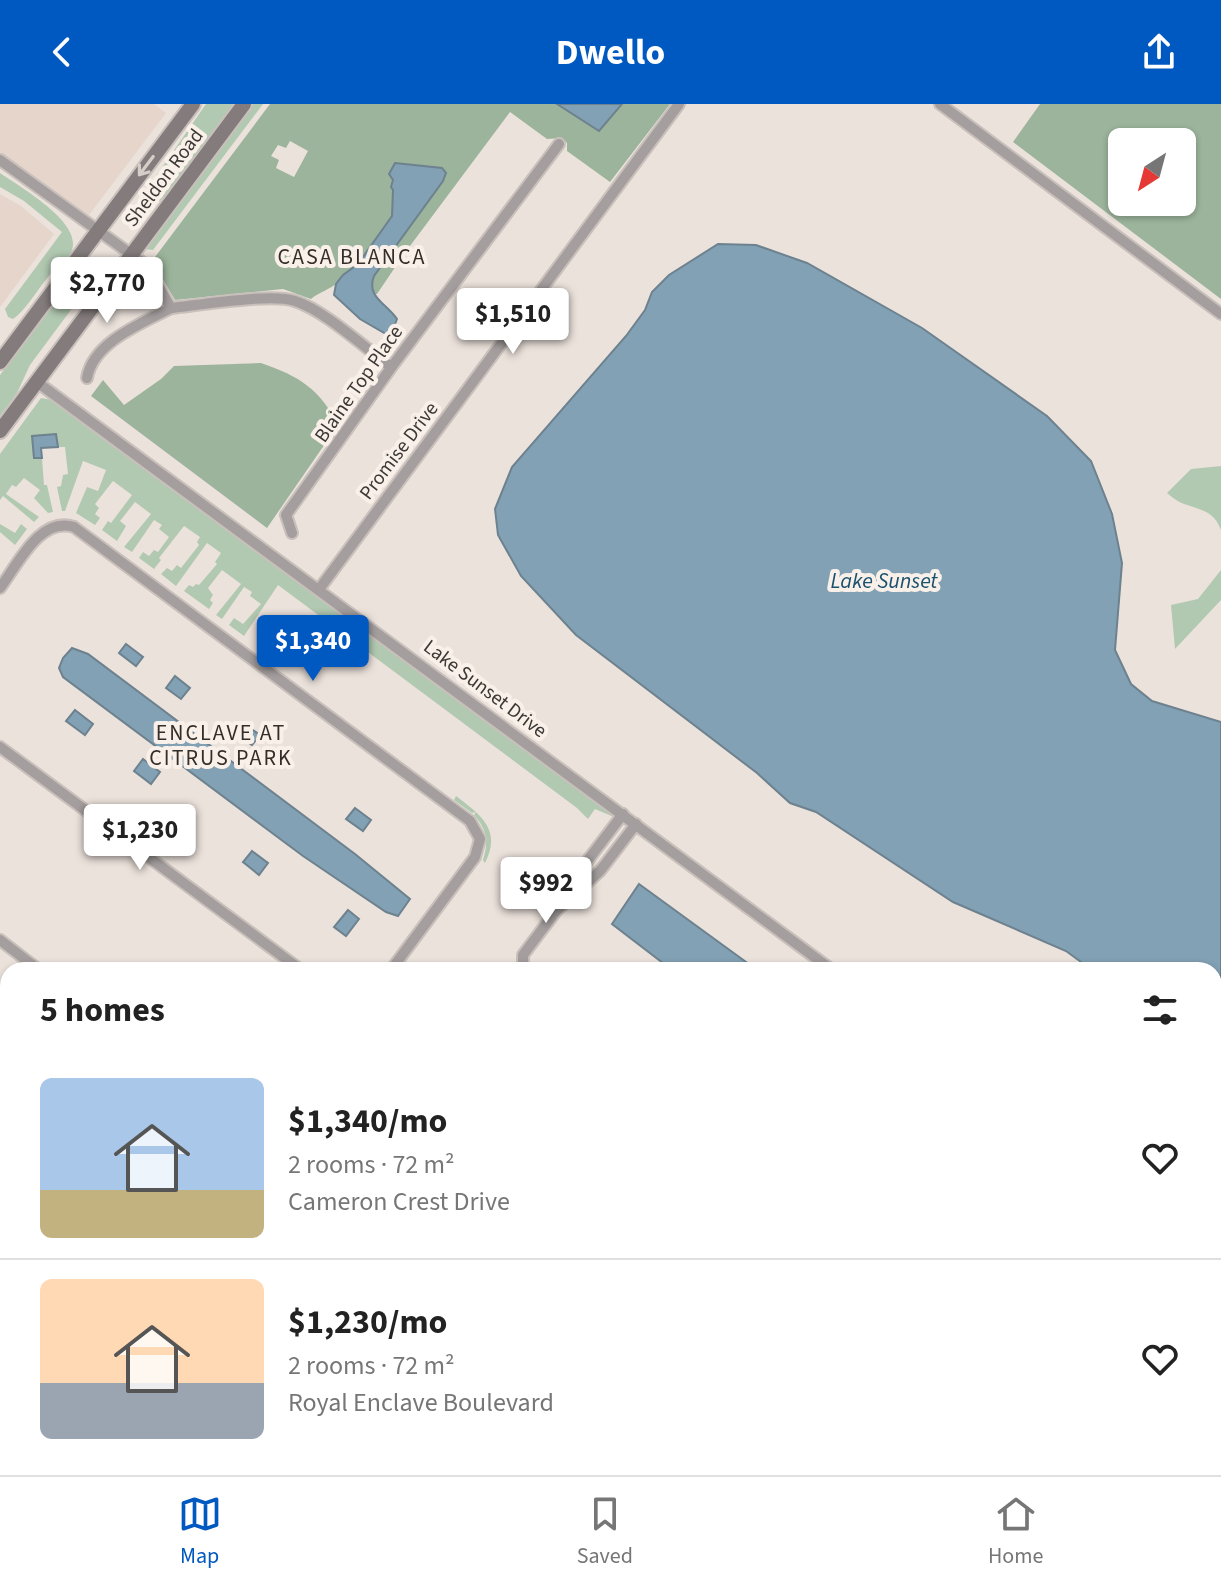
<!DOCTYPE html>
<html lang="en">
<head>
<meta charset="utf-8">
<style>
  body { margin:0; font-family:"Source Sans 3",sans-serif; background:#f6f6f6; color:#222; height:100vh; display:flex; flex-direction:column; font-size:30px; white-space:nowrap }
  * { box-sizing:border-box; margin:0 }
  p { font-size:26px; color:#767676 }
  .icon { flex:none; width:44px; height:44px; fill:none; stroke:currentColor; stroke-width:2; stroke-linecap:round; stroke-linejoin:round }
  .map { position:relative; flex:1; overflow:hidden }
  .details { position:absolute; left:0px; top:858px; width:1222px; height:514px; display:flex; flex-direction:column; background:#fff; border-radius:24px 24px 0 0; box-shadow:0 2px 6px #0004 }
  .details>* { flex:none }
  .needle { width:52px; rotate:216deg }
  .tools { position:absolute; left:1108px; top:24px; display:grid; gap:16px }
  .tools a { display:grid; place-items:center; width:88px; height:88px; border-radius:12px; background:#fff; box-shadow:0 2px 6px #0004; font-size:40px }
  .price { position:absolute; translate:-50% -68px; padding:0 18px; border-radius:8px; background:#fff; color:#222; font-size:26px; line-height:52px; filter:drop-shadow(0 2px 4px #0008) }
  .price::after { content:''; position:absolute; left:50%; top:48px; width:24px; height:18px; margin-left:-12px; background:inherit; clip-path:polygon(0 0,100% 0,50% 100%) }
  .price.selected { background:#0058c1; color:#fff }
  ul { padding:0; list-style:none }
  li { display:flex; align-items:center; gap:24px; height:200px; padding:0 40px }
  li+li { border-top:2px solid #e0e0e0 }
  li span { display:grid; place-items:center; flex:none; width:224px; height:160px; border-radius:12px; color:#555 }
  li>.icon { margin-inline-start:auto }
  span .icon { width:96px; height:96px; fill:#fffc; stroke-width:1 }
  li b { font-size:34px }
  h2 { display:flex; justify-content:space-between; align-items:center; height:96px; padding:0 40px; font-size:34px }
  header { display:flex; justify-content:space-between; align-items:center; height:104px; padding:0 40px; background:#0058c1; color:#fff; font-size:36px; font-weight:700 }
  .tabs { display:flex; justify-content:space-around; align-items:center; height:112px; border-top:2px solid #e0e0e0; background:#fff; font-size:22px; color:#767676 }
  .tabs a { display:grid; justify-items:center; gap:4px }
  .tabs .selected { color:#0058c1 }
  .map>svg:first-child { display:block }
  .built { fill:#e6d5ca }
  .green { fill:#b2c9b1 }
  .forest { fill:#9cb49b; fill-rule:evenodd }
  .water { fill:#82a1b4; stroke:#6d828e; stroke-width:2 }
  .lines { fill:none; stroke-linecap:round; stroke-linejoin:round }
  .minor-casing { stroke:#c9c0bb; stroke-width:14 }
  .secondary-casing { stroke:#c9c0bb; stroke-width:18 }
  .minor { stroke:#a49e9e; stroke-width:10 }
  .secondary { stroke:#847c7c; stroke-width:14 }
  .oneway { stroke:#d6cdc8 }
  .labels { text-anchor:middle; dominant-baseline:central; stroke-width:8; stroke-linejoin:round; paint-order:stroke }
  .street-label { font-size:20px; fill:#3b3835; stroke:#f9f0e9 }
  .neighbourhood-label { font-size:22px; letter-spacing:2px; fill:#342d28; stroke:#f9f0e9 }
  .water-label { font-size:22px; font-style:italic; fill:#19516e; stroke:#f9f0e9 }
</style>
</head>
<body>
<header><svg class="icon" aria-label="back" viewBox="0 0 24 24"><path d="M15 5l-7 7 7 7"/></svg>Dwello<svg class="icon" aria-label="share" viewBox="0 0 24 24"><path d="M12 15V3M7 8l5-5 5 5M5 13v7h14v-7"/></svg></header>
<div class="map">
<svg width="1221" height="1371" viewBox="0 0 1221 1371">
  <rect width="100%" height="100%" fill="#ece2dc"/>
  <g class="built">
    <polygon points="0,0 154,0 166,9 89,111 0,48"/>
    <polygon points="0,90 21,102 54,130 0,203"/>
  </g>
  <g class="green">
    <path d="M206,0H235C208,35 173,93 137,116L132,115L130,110Z"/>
    <polygon points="253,0 263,0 153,146 144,145"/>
    <path d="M0,69C20,83 82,118 72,146C68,158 56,163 48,173C37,186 26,206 13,215L8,213L5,205L62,128L24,97L0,83Z"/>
    <polygon points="92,169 93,176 30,261 17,289 0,312 0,271 60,193 73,180"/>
    <polygon points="41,294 52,296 623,717 620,720 614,713 595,705 588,715 577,704 278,481 244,532 229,521 234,514 243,520 261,500 250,492 252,488 244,483 222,515 216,511 241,480 222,466 208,484 213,491 210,496 213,499 209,505 184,487 189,481 193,483 196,480 199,481 217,460 215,458 221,449 207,439 176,482 161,470 167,464 172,467 177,461 181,464 199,441 197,438 200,433 184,422 159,454 161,456 154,465 139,454 143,448 149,452 154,446 158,448 169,433 159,425 162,421 154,416 132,448 124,443 151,410 135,398 120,417 126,422 117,437 102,426 108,417 111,419 132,391 113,377 95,400 99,404 95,410 100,414 95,421 76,409 87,383 98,387 106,366 83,357 65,407 62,407 57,383 61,382 63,371 68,370 65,343 58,343 56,330 32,332 34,354 42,354 44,381 47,381 53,408 48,409 34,394 40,386 24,374 16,383 12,381 6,390 39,413 34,418 3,392 0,396 0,350"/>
    <path d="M1221,362V426C1214,407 1201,406 1184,400C1178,398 1172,393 1167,389L1191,365Z"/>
    <polygon points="0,420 15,429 21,420 27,425 15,441 0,428"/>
    <polygon points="1221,466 1221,496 1175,545 1171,501 1198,495"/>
    <path d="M456,692C481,711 502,726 485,759L483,756C489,738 487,725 474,711L476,708L472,709L454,696Z"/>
  </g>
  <g class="forest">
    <path d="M270,0H557L599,26L622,0H670L610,78L567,47V39L562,34L547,35L510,8L404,150L377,190H372L370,181L374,172L412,117L438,65L395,59C393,75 396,94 392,110C387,130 353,164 337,179C331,185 319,188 311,195L283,185L175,196L152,157ZM290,37L308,47L294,73L276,64L279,56L271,52L278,41L286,44Z"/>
    <path d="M1040,0H1221V195L1013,38ZM1122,38H1182V98H1122Z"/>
    <path d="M261,259C299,272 320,285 338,321L267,424L91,292L103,276L124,301L161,275L174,262Z"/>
  </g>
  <g class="water">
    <polygon points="557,0 622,0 599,27"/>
    <path d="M395,59L442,64L446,69L443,77L374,172C366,193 386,199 397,215L394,223L386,230L360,215L334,191L336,180L343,171L358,160L392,112L393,86L391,83L393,76L389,70Z"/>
    <polygon points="718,140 756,141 807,159 922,224 1047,312 1091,357 1112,410 1122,459 1115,546 1131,580 1152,597 1221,618 1221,905 1214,906 1214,866 1092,866 1066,847 953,798 816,708 790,699 757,669 576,531 521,472 498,431 495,405 512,363 626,232 645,206 652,188 669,171"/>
    <polygon points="56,330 58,343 41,344 42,354 34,354 32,332"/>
    <polygon points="126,540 143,553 136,562 119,549"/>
    <polygon points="72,544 88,550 355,750 410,795 398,812 386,808 303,752 63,573 59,564 63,554"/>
    <polygon points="175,572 190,584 181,595 166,584"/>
    <polygon points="75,606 93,620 85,631 66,617"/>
    <polygon points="243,619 260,631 252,641 236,629"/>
    <polygon points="143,655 160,668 151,680 134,667"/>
    <polygon points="355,704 371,716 363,727 346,715"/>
    <polygon points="252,747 268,759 259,771 243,758"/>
    <polygon points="639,780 757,866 672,866 612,820"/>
    <polygon points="348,806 359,815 346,832 334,823"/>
    <polygon points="1214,1188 1221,1189 1221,1280 1214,1290"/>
    <polygon points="1067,1364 1108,1364 1118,1371 1062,1371"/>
  </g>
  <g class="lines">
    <g class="minor-casing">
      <g id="minor">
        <polyline points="940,0 1221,210"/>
        <path d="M0,56L146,161L171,204C199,201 271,189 295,197C324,206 365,244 391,263"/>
        <path d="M87,274C93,238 142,219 171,204"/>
        <polyline points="37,278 832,866"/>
        <polyline points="292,429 286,411 393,261 559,40"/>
        <path d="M0,484C18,460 40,412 74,423L470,717L480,735L475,753L391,866"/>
        <polyline points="320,484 679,0"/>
        <polyline points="0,643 301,866"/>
        <polyline points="623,710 588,756 556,807 600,767 636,720"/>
        <polyline points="0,836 39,866"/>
        <polyline points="523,866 523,851 556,807"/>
        <polyline points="0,1024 8,1030"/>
        <polyline points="0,1138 8,1144"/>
        <polyline points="0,1267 8,1272"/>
        <polyline points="124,1364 127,1371"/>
        <polyline points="294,1364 303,1371"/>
        <polyline points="720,1364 730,1371"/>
        <polyline points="474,1371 480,1364"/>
        <polyline points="619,1371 624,1364"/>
      </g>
    </g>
    <g class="secondary-casing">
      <g id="secondary">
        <polyline points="0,258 193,0"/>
        <polyline points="0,327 244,0"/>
      </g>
    </g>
    <use href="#minor" class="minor"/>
    <use href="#secondary" class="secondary"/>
  </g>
  <defs><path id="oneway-shaft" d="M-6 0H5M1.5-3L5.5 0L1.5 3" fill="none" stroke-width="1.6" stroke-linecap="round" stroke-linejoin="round" transform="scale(2)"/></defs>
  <use class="oneway" href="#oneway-shaft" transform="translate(146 62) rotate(127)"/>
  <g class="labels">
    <g class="street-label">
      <text transform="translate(164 74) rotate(-53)">Sheldon Road</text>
      <text transform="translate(359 280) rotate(-55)">Blaine Top Place</text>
      <text transform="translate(399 347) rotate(-53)">Promise Drive</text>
      <text transform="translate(485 585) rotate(37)">Lake Sunset Drive</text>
    </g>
    <g class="neighbourhood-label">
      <text x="352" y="153">CASA BLANCA</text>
      <text x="221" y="629">ENCLAVE AT<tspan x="221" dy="25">CITRUS PARK</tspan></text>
    </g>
    <g class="water-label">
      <text x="884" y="477">Lake Sunset</text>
    </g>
  </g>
</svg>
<div class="tools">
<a><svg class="needle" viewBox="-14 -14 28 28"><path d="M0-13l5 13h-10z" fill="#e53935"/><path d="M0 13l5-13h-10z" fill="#767676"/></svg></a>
</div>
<b class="price" style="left:107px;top:221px">$2,770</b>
<b class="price" style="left:513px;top:252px">$1,510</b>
<b class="price selected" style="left:313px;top:579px">$1,340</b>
<b class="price" style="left:140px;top:768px">$1,230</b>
<b class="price" style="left:546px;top:821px">$992</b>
<section class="details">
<h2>5 homes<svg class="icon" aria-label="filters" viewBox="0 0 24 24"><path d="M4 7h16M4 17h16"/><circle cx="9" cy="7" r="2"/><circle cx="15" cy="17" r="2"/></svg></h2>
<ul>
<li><span style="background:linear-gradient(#a9c7e8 70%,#c2b280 0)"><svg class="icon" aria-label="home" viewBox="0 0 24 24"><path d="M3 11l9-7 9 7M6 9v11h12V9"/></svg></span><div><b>$1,340/mo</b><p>2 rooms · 72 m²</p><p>Cameron Crest Drive</p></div><svg class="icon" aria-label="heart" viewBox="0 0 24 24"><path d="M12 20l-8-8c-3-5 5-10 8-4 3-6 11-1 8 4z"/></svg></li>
<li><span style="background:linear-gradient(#ffd9b3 65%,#9aa5b1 0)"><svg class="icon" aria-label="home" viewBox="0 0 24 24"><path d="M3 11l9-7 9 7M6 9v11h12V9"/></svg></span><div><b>$1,230/mo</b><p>2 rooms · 72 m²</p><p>Royal Enclave Boulevard</p></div><svg class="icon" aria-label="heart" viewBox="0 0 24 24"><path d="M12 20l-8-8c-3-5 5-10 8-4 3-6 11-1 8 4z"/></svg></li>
</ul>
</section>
</div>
<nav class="tabs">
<a class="selected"><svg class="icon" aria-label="map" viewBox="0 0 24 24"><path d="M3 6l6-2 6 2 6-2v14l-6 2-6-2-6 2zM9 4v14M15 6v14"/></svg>Map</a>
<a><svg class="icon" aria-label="saved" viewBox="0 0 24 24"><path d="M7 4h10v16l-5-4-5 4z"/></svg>Saved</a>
<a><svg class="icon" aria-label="home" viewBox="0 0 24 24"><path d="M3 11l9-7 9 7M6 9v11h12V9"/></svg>Home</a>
</nav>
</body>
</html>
